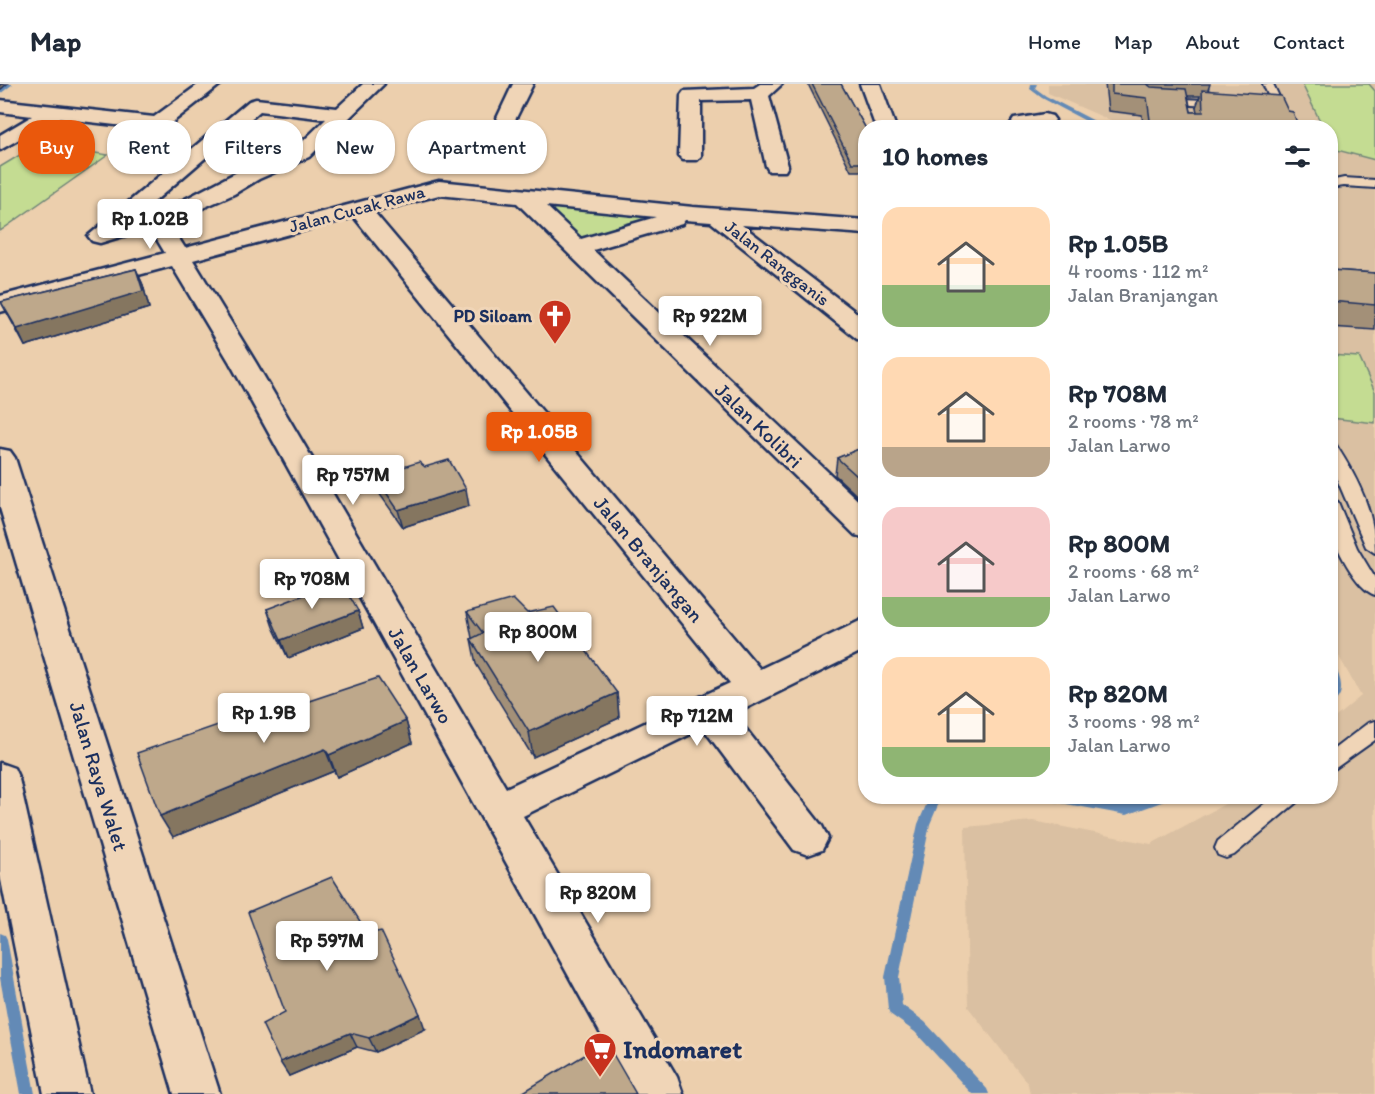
<!DOCTYPE html>
<html lang="en">
<head>
<meta charset="utf-8">
<style>
  body { margin:0; font-family:Itim,sans-serif; background:#f6f6f7; color:#1f2937; height:100vh; display:flex; flex-direction:column; font-size:22px; white-space:nowrap }
  * { box-sizing:border-box; margin:0 }
  p { font-size:20px; color:#747a83 }
  .icon { flex:none; width:33px; height:33px; fill:none; stroke:currentColor; stroke-width:2; stroke-linecap:round; stroke-linejoin:round }
  .map { position:relative; flex:1; overflow:hidden }
  .panel { position:absolute; left:858px; top:36px; width:480px; height:684px; display:flex; flex-direction:column; background:#fff; border-radius:24px; box-shadow:0 2px 4px #0004 }
  .panel>* { flex:none }
  .banner { position:absolute; left:18px; top:36px; width:570px; height:54px; display:flex; gap:12px }
  .price { position:absolute; translate:-50% -51px; padding:0 14px; border-radius:6px; background:#fff; color:#222; font-size:20px; line-height:39px; filter:drop-shadow(0 2px 3px #0008) }
  .price::after { content:''; position:absolute; left:50%; top:36px; width:18px; height:14px; margin-left:-9px; background:inherit; clip-path:polygon(0 0,100% 0,50% 100%) }
  .price.on { background:#ea580c; color:#fff }
  ul { padding:0; list-style:none }
  li { display:flex; align-items:center; gap:18px; height:150px; padding:0 24px }
  li span { display:grid; place-items:center; flex:none; width:168px; height:120px; border-radius:18px; color:#555 }
  li>.icon { margin-inline-start:auto }
  span .icon { width:72px; height:72px; fill:#fffc; stroke-width:1 }
  li b { font-size:26px }
  h2 { display:flex; justify-content:space-between; align-items:center; height:72px; padding:0 24px; font-size:26px }
  .chip { padding:0 21px; border-radius:24px; background:#fff; box-shadow:0 2px 4px #0004; font-size:21px; line-height:54px }
  .chip.on { background:#ea580c; color:#fff }
  header { display:flex; align-items:center; gap:36px; box-sizing:border-box; height:84px; padding:0 30px; background:#fff; border-bottom:2px solid #e0e1e3 }
  header strong { font-size:28px }
  nav { display:flex; gap:33px; margin-inline-start:auto; font-size:21px }
  .map>svg:first-child { display:block }
  .built { fill:#dac0a2 }
  .green { fill:#c4dc92; stroke:#708678; stroke-width:1.5 }
  .lines { fill:none; stroke-linecap:round; stroke-linejoin:round }
  .stream { fill:#638ab6; fill-rule:evenodd }
  .service-casing { stroke:#1b2f5e; stroke-width:4 }
  .minor-casing { stroke:#1b2f5e; stroke-width:5 }
  .tertiary-casing { stroke:#1b2f5e; stroke-width:5 }
  .service { fill:#f0d5b7; fill-rule:evenodd }
  .minor { fill:#f0d5b7; fill-rule:evenodd }
  .tertiary { fill:#f0d5b7; fill-rule:evenodd }
  .wall { fill:#a39078; stroke:#1b2f5e; stroke-width:1.5; fill-rule:evenodd }
  .shaded-wall { fill:#857661; stroke:#1b2f5e; stroke-width:1.5 }
  .building { fill:#bea88b; stroke:#1b2f5e; stroke-width:1.5 }
  .labels { text-anchor:middle; dominant-baseline:central; stroke-width:6; stroke-linejoin:round; paint-order:stroke }
  .far-street-label { font-size:18px; fill:#1b2f5e; stroke:#f0d5b7 }
  .far-poi-label { font-size:18px; font-weight:bold; fill:#1b2f5e; stroke:#f0d5b7; text-anchor:end }
  .street-label { font-size:21px; fill:#1b2f5e; stroke:#f0d5b7 }
  .near-poi-label { font-size:26px; font-weight:bold; fill:#1b2f5e; stroke:#f0d5b7; text-anchor:start }
</style>
</head>
<body>
<header>
<strong>Map</strong>
<nav><a>Home</a><a>Map</a><a>About</a><a>Contact</a></nav>
</header>
<div class="map">
<svg width="1375" height="1010" viewBox="0 0 1375 1010">
  <rect width="100%" height="100%" fill="#eccfad"/>
  <filter id="ink" filterUnits="userSpaceOnUse"><feTurbulence type="fractalNoise" baseFrequency=".0167" numOctaves="2"/><feDisplacementMap in="SourceGraphic" scale="12" xChannelSelector="R" yChannelSelector="G"/><feConvolveMatrix kernelMatrix="1 2 1 2 8 2 1 2 1" color-interpolation-filters="sRGB"/></filter>
  <g filter="url(#ink)">
    <polygon class="built" points="1048,0 1375,0 1375,1010 1030,1010 1028,1000 968,923 965,743 1033,737 1151,760 1238,713 1330,712 1331,637 1361,612 1331,558 1330,44 1113,43 1112,37 1048,9"/>
    <g class="green">
      <polygon points="1302,0 1369,0 1375,7 1375,76 1333,65 1330,44 1323,43"/>
      <polygon points="38,60 108,71 0,147 0,83"/>
      <polygon points="551,122 654,132 655,133 582,156 546,124"/>
      <polygon points="1330,271 1359,273 1375,308 1375,339 1331,334"/>
    </g>
    <g class="lines">
      <g class="stream">
        <polygon points="6,0 13,0 0,10 0,5"/>
        <polygon points="1031,0 1037,0 1035,4 1046,12 1108,44 1099,44 1042,14 1030,5"/>
        <path d="M1330,580L1334,581C1341,594 1347,613 1330,620Z"/>
        <polygon points="930,712 942,712 930,740 899,893 902,921 925,938 987,1005 989,1010 972,1010 915,948 890,930 888,925 885,893 918,740"/>
        <polygon points="1044,712 1081,712 1126,721 1148,712 1169,712 1167,716 1126,731 1050,717 1046,716"/>
        <polygon points="0,849 5,851 7,855 35,1010 21,1010 0,894"/>
      </g>
      <g class="service-casing">
        <g id="service">
          <polygon points="1263,0 1273,0 1294,44 1283,44"/>
          <polygon points="1166,14 1222,17 1227,20 1222,23 1162,19 1162,15"/>
          <polygon points="1344,94 1375,96 1375,104 1344,102 1330,104 1330,97"/>
          <path d="M1330,360L1336,361C1358,395 1375,428 1375,469L1366,463L1330,379Z"/>
          <path d="M1330,413L1338,418L1357,464L1375,494V511C1357,506 1333,460 1330,441C1329,432 1330,422 1330,413Z"/>
          <polygon points="1375,637 1375,656 1330,688 1330,668 1368,639"/>
          <polygon points="1274,712 1300,712 1297,718 1234,771 1226,774 1218,771 1215,764 1218,757"/>
        </g>
      </g>
      <g class="minor-casing">
        <g id="minor">
          <polygon points="199,0 221,0 165,44 158,46 56,34 0,66 0,51 32,32 0,28 0,16 154,33"/>
          <path d="M363,0H384L309,73L259,95L234,110L169,139L185,164L439,97L693,123L866,136V150L742,141L866,236V257L857,255L711,138L685,136L682,140L593,166L866,424V454L855,451L517,119L439,111L374,128L760,585L866,534L864,566L734,630L822,742L828,754L822,766L808,771L794,766L703,644L523,732L677,993L683,1010H634L230,279L172,182L0,228V212L165,169L150,144L100,159L92,157L88,152L249,17L256,15L337,24ZM260,27L326,35L295,65L243,85L166,125L134,135ZM546,122L656,133L581,155ZM354,133L730,599L506,704L256,279L193,176Z"/>
          <polygon points="513,0 533,0 514,38 500,38 497,34"/>
          <polygon points="760,0 782,0 769,12 788,82 785,87 769,87 766,82 751,16 701,17 701,72 697,76 683,76 679,72 681,11 684,7 754,4"/>
          <polygon points="860,0 880,0 896,44 876,44"/>
          <polygon points="1045,30 1052,32 1055,36 1052,40 1008,44 1014,35"/>
          <polygon points="0,365 10,367 15,374 220,1010 174,1010 0,424"/>
        </g>
      </g>
      <g class="tertiary-casing">
        <polygon id="tertiary" points="0,679 14,684 19,695 90,1010 44,1010 0,791"/>
      </g>
      <use href="#service" class="service"/>
      <use href="#minor" class="minor"/>
      <use href="#tertiary" class="tertiary"/>
    </g>
    <g class="wall">
      <polygon points="808,0 841,0 866,45 866,87 851,87"/>
      <path d="M1105,0H1210L1208,6L1288,27L1299,44H1143L1142,31L1108,27ZM1188,12H1200L1196,23L1197,28H1191Z"/>
      <polygon points="136,185 143,201 149,224 25,262 1,218"/>
      <polygon points="1330,186 1375,189 1375,246 1330,243"/>
      <polygon points="866,362 866,420 835,391 837,374"/>
      <polygon points="375,392 469,422 403,443 379,409"/>
      <polygon points="267,525 358,527 363,544 288,574 273,543"/>
      <polygon points="467,528 527,529 617,609 619,634 533,673 476,580 471,555 472,554"/>
      <polygon points="279,627 406,637 412,659 337,693 334,687 173,753"/>
      <polygon points="285,928 425,945 376,968 357,963 289,992"/>
    </g>
    <g class="shaded-wall">
      <polygon points="0,0 7,0 0,6"/>
      <polygon points="136,185 143,201 149,224 25,262 17,245"/>
      <polygon points="466,405 469,422 403,443 398,426"/>
      <polygon points="358,527 363,544 288,574 281,556"/>
      <polygon points="617,609 619,634 533,673 529,648"/>
      <polygon points="406,637 412,659 337,693 329,671"/>
      <polygon points="325,665 334,687 173,753 160,732"/>
      <polygon points="420,930 425,945 376,968 369,954"/>
      <polygon points="350,949 357,963 289,992 280,978"/>
    </g>
    <g class="building">
      <polygon points="812,0 841,0 866,45 866,79 852,79"/>
      <polygon points="1112,0 1147,0 1151,3 1186,5 1191,28 1203,28 1202,6 1281,12 1288,27 1293,28 1299,44 1160,44 1151,43 1147,14 1112,10"/>
      <polygon points="136,185 143,207 17,245 1,218"/>
      <polygon points="1330,186 1375,189 1375,221 1330,217"/>
      <polygon points="866,362 866,400 837,374"/>
      <polygon points="449,376 466,405 398,426 375,392 419,378 425,383"/>
      <polygon points="341,497 358,527 281,556 267,525"/>
      <polygon points="513,515 527,529 554,523 617,609 529,648 471,555 483,549 467,528"/>
      <polygon points="378,594 406,637 329,671 325,665 160,732 137,669 276,621 279,627"/>
      <polygon points="332,793 368,850 381,847 420,930 369,954 350,949 280,978 262,940 285,928 248,828"/>
      <polygon points="606,958 636,1010 520,1010"/>
    </g>
  </g>
  <defs>
    <g id="church-pin" transform="scale(1.725)"><path d="M0 17L-7.5 6A9.5 9.5 0 1 1 7.5 6Z" fill="#c8321e" stroke="#f0d5b7"/><path d="M-1.2-6h2.4v3.5h3.3v2.4h-3.3V6h-2.4V-.1h-3.3v-2.4h3.3Z" fill="#fff"/></g>
    <g id="supermarket-pin" transform="scale(1.725)"><path d="M0 17L-7.5 6A9.5 9.5 0 1 1 7.5 6Z" fill="#c8321e" stroke="#f0d5b7"/><path d="M-6-5.5h2.5l.6 2H6L4.5 2H-2.5L-4.4-4H-6ZM-1.5 3.2a1.3 1.3 0 1 0 .1 0ZM3 3.2a1.3 1.3 0 1 0 .1 0Z" fill="#fff"/></g>
  </defs>
  <g fill-rule="evenodd">
    <use href="#church-pin" x="555" y="232"/>
    <use href="#supermarket-pin" x="600" y="965"/>
  </g>
  <g class="labels">
    <g class="far-street-label">
      <text transform="translate(357 125) rotate(-15)">Jalan Cucak Rawa</text>
      <text transform="translate(777 179) rotate(38)">Jalan Rangganis</text>
    </g>
    <g class="far-poi-label">
      <text x="532" y="232">PD Siloam</text>
    </g>
    <g class="street-label">
      <text transform="translate(759 341) rotate(44)">Jalan Kolibri</text>
      <text transform="translate(649 475) rotate(50)">Jalan Branjangan</text>
      <text transform="translate(421 591) rotate(60)">Jalan Larwo</text>
      <text transform="translate(99 692) rotate(73)">Jalan Raya Walet</text>
    </g>
    <g class="near-poi-label">
      <text x="623" y="965">Indomaret</text>
    </g>
  </g>
</svg>
<b class="price" style="left:150px;top:166px">Rp 1.02B</b>
<b class="price" style="left:710px;top:263px">Rp 922M</b>
<b class="price on" style="left:539px;top:379px">Rp 1.05B</b>
<b class="price" style="left:353px;top:422px">Rp 757M</b>
<b class="price" style="left:312px;top:526px">Rp 708M</b>
<b class="price" style="left:538px;top:579px">Rp 800M</b>
<b class="price" style="left:264px;top:660px">Rp 1.9B</b>
<b class="price" style="left:697px;top:663px">Rp 712M</b>
<b class="price" style="left:598px;top:840px">Rp 820M</b>
<b class="price" style="left:327px;top:888px">Rp 597M</b>
<div class="banner">
<a class="chip on">Buy</a>
<a class="chip">Rent</a>
<a class="chip">Filters</a>
<a class="chip">New</a>
<a class="chip">Apartment</a>
</div>
<section class="panel">
<h2>10 homes<svg class="icon" aria-label="filters" viewBox="0 0 24 24"><path d="M4 7h16M4 17h16"/><circle cx="9" cy="7" r="2"/><circle cx="15" cy="17" r="2"/></svg></h2>
<ul>
<li><span style="background:linear-gradient(#ffd9b3 65%,#8fb573 0)"><svg class="icon" aria-label="home" viewBox="0 0 24 24"><path d="M3 11l9-7 9 7M6 9v11h12V9"/></svg></span><div><b>Rp 1.05B</b><p>4 rooms · 112 m²</p><p>Jalan Branjangan</p></div></li>
<li><span style="background:linear-gradient(#ffd9b3 75%,#b9a48a 0)"><svg class="icon" aria-label="home" viewBox="0 0 24 24"><path d="M3 11l9-7 9 7M6 9v11h12V9"/></svg></span><div><b>Rp 708M</b><p>2 rooms · 78 m²</p><p>Jalan Larwo</p></div></li>
<li><span style="background:linear-gradient(#f6c9c9 75%,#8fb573 0)"><svg class="icon" aria-label="home" viewBox="0 0 24 24"><path d="M3 11l9-7 9 7M6 9v11h12V9"/></svg></span><div><b>Rp 800M</b><p>2 rooms · 68 m²</p><p>Jalan Larwo</p></div></li>
<li><span style="background:linear-gradient(#ffd9b3 75%,#8fb573 0)"><svg class="icon" aria-label="home" viewBox="0 0 24 24"><path d="M3 11l9-7 9 7M6 9v11h12V9"/></svg></span><div><b>Rp 820M</b><p>3 rooms · 98 m²</p><p>Jalan Larwo</p></div></li>
</ul>
</section>
</div>
</body>
</html>
